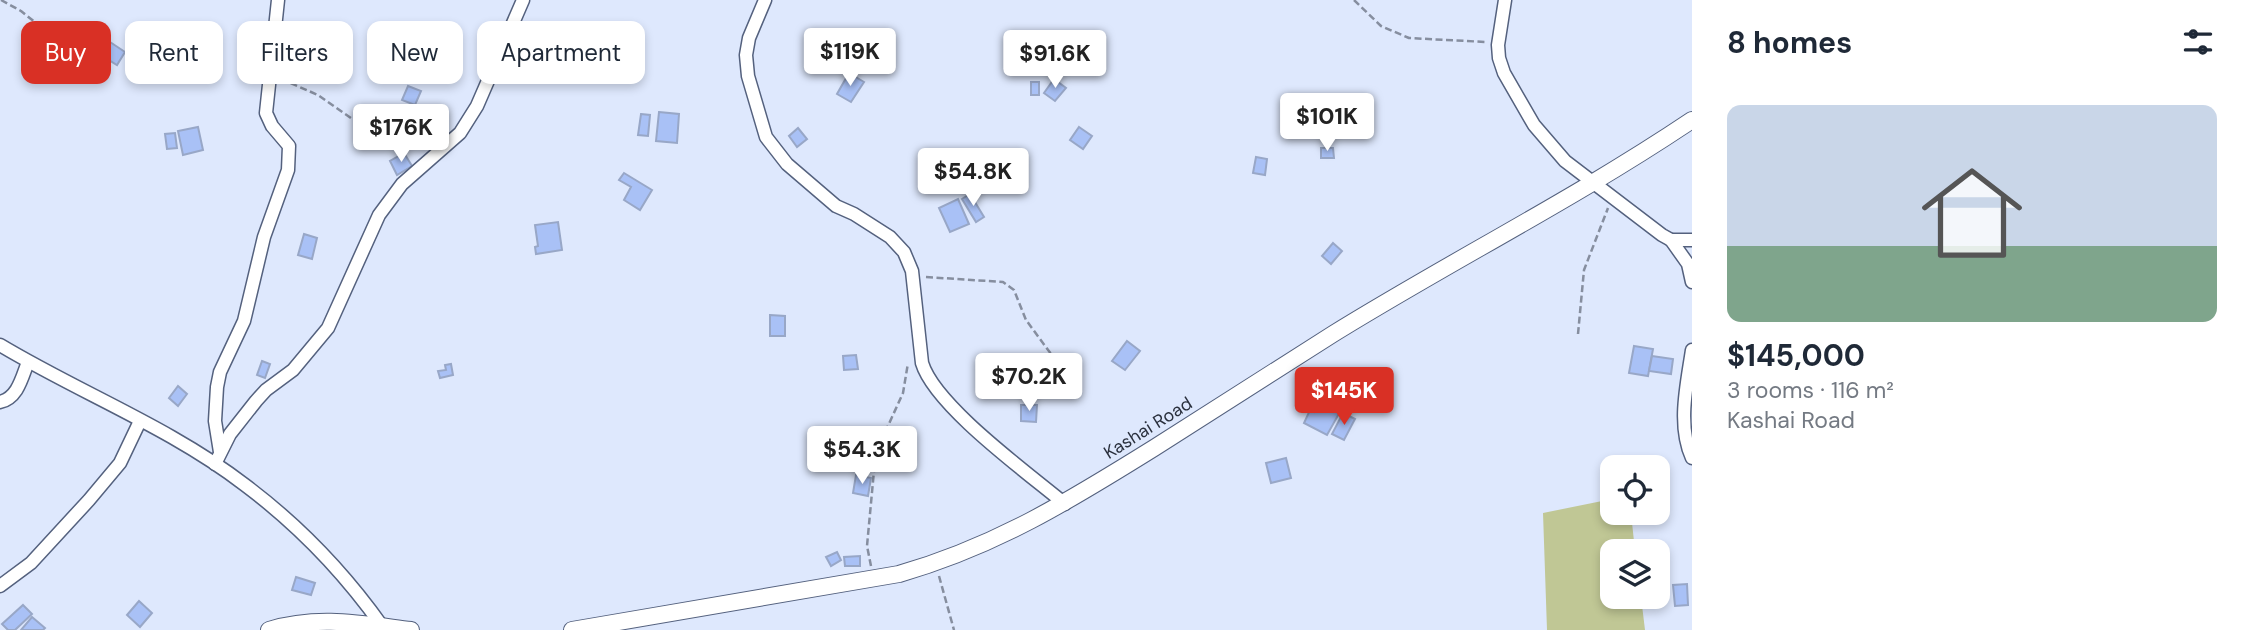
<!DOCTYPE html>
<html lang="en">
<head>
<meta charset="utf-8">
<style>
  body { margin:0; font-family:"DM Sans",sans-serif; background:#f6f6f7; color:#1f2937; height:100vh; display:flex; flex-direction:column; font-size:26px; white-space:nowrap }
  * { box-sizing:border-box; margin:0 }
  p { font-size:23px; color:#747a83 }
  .icon { flex:none; width:38px; height:38px; fill:none; stroke:currentColor; stroke-width:2; stroke-linecap:round; stroke-linejoin:round }
  .map { position:relative; flex:1; overflow:hidden }
  .sheet { display:flex; flex-direction:column; background:#fff; width:560px }
  .sheet>* { flex:none }
  .hud { position:absolute; left:21px; top:21px; width:665px; height:63px; display:flex; gap:14px }
  .tools { position:absolute; left:1600px; top:455px; display:grid; gap:14px }
  .tools a { display:grid; place-items:center; width:70px; height:70px; border-radius:14px; background:#fff; box-shadow:0 4px 10px #0003; font-size:35px }
  .price { position:absolute; translate:-50% -60px; padding:0 16px; border-radius:7px; background:#fff; color:#222; font-size:23px; line-height:46px; filter:drop-shadow(0 2px 4px #0008) }
  .price::after { content:''; position:absolute; left:50%; top:42px; width:21px; height:16px; margin-left:-10px; background:inherit; clip-path:polygon(0 0,100% 0,50% 100%) }
  .price.on { background:#d93025; color:#fff }
  ul { padding:0; list-style:none }
  li { display:grid; align-content:center; gap:14px; height:371px; padding:0 35px }
  li+li { border-top:2px solid #e0e1e3 }
  li span { display:grid; place-items:center; height:217px; border-radius:14px; color:#555 }
  li>.icon { margin-inline-start:auto }
  span .icon { width:126px; height:126px; fill:#fffc; stroke-width:1 }
  li b { font-size:30px }
  h2 { display:flex; justify-content:space-between; align-items:center; height:84px; padding:0 35px; font-size:30px }
  .pill { padding:0 24px; border-radius:14px; background:#fff; box-shadow:0 4px 10px #0003; font-size:24px; line-height:63px }
  .pill.on { background:#d93025; color:#fff }
  main { display:flex; flex:1; min-height:0 }
  .map>svg:first-child { display:block }
  .green { fill:#c0c795 }
  .building { fill:#a9c1f6; stroke:#98a7c7; stroke-width:2 }
  .lines { fill:none; stroke-linecap:round; stroke-linejoin:round }
  .minor-casing { stroke:#54617e; stroke-width:15 }
  .tertiary-casing { stroke:#54617e; stroke-width:18 }
  .path { stroke:#868e9f; stroke-width:2.5; stroke-dasharray:7 3.5; stroke-linecap:butt }
  .minor { stroke:#fff; stroke-width:12 }
  .tertiary { stroke:#fff; stroke-width:16 }
  .labels { text-anchor:middle; dominant-baseline:central; stroke-width:6; stroke-linejoin:round; paint-order:stroke }
  .street-label { font-size:18px; fill:#2a303d; stroke:#dee8fd }
</style>
</head>
<body>
<main>
<div class="map">
<svg width="1692" height="630" viewBox="0 0 1692 630">
  <rect width="100%" height="100%" fill="#dee8fd"/>
  <polygon class="green" points="1612,499 1612,513 1631,513 1635,551 1612,551 1612,597 1641,597 1645,630 1547,630 1543,513"/>
  <g class="building">
    <polygon points="295,35 306,41 299,54 287,48"/>
    <polygon points="104,38 125,52 117,65 96,52"/>
    <polygon points="849,73 864,82 851,102 837,94"/>
    <polygon points="1054,79 1066,88 1055,101 1044,93"/>
    <rect x="1031" y="82" width="8" height="13"/>
    <polygon points="408,86 421,91 415,105 402,100"/>
    <polygon points="659,112 679,114 677,143 656,141"/>
    <polygon points="641,114 650,115 648,136 638,135"/>
    <polygon points="198,127 203,150 183,155 178,131"/>
    <polygon points="1079,127 1092,136 1083,149 1070,140"/>
    <polygon points="798,128 807,139 797,147 789,136"/>
    <polygon points="175,133 177,148 167,149 165,134"/>
    <polygon points="1321,148 1333,148 1334,158 1321,158"/>
    <polygon points="404,153 412,166 397,175 390,161"/>
    <polygon points="1256,157 1267,159 1265,175 1253,173"/>
    <polygon points="624,173 652,190 640,210 624,200 631,187 619,180"/>
    <polygon points="970,194 984,217 976,222 962,199"/>
    <polygon points="958,199 969,224 950,232 939,208"/>
    <polygon points="558,222 562,250 536,254 535,247 538,246 535,225"/>
    <polygon points="304,234 317,238 312,259 298,255"/>
    <polygon points="1333,243 1342,251 1331,264 1322,256"/>
    <polygon points="770,315 785,316 785,336 770,336"/>
    <polygon points="1127,341 1140,351 1125,370 1112,361"/>
    <polygon points="1634,346 1653,349 1648,376 1629,373"/>
    <polygon points="856,355 858,369 844,370 843,356"/>
    <polygon points="1652,356 1673,359 1671,374 1649,371"/>
    <polygon points="262,361 270,364 265,378 257,375"/>
    <polygon points="451,364 453,375 440,378 438,371 446,370 445,365"/>
    <polygon points="178,386 187,394 178,406 169,398"/>
    <polygon points="1321,399 1341,410 1327,435 1304,423 1310,410 1314,412"/>
    <polygon points="1021,405 1037,405 1036,422 1021,421"/>
    <polygon points="1343,413 1355,419 1344,440 1332,434"/>
    <polygon points="1286,458 1291,478 1271,483 1266,463"/>
    <polygon points="856,475 871,478 868,496 853,493"/>
    <polygon points="837,552 841,560 831,566 826,557"/>
    <polygon points="860,556 860,566 845,566 844,557"/>
    <polygon points="296,577 315,583 311,595 292,590"/>
    <polygon points="1687,584 1688,605 1675,606 1673,585"/>
    <polygon points="139,601 152,613 140,627 127,615"/>
    <polygon points="23,605 32,614 15,630 8,630 2,624"/>
    <polygon points="32,617 45,628 43,630 21,630"/>
  </g>
  <g class="lines">
    <g class="minor-casing">
      <g id="minor">
        <path d="M765,0L749,38L746,55L748,76L766,137L787,164L836,206L854,214L890,237L904,252L912,271L922,363C935,406 1028,473 1065,504"/>
        <polyline points="1505,0 1498,45 1499,58 1504,73 1534,125 1565,161 1662,235 1671,240 1692,240"/>
        <polyline points="1671,240 1688,264 1692,282"/>
        <path d="M0,345C80,393 171,428 245,485C297,524 345,574 382,626"/>
        <path d="M1692,350C1687,384 1677,425 1692,458"/>
        <path d="M0,402C18,398 22,377 28,362"/>
        <polyline points="220,452 215,421 217,387 220,372 244,321 264,237 288,170 289,146 272,126 266,113 278,0"/>
        <polyline points="215,464 230,434 256,401 266,390 293,370 328,328 379,215 402,184 460,133 477,106 523,0"/>
        <polyline points="0,586 31,563 89,500 120,463 140,421"/>
      </g>
    </g>
    <g class="tertiary-casing">
      <g id="tertiary">
        <path d="M269,630C318,615 362,624 411,630"/>
        <path d="M572,630L899,574C996,546 1069,501 1154,448C1213,410 1273,372 1333,334C1451,261 1576,198 1692,120"/>
      </g>
    </g>
    <g class="path">
      <polyline points="1,0 21,11 62,44"/>
      <polyline points="1354,0 1381,26 1409,38 1486,42"/>
      <path d="M281,79L318,95L375,135H379C401,118 418,126 443,130"/>
      <polyline points="926,277 1003,282 1014,290 1026,320 1054,358"/>
      <polyline points="1578,334 1584,270 1608,208"/>
      <polyline points="871,566 867,546 875,460 877,450 903,393 908,363"/>
      <polyline points="939,576 954,630"/>
    </g>
    <use href="#minor" class="minor"/>
    <use href="#tertiary" class="tertiary"/>
  </g>
  <g class="labels">
    <g class="street-label">
      <text transform="translate(1148 428) rotate(-32)">Kashai Road</text>
    </g>
  </g>
</svg>
<div class="tools">
<a><svg class="icon" aria-label="locate" viewBox="0 0 24 24"><circle cx="12" cy="12" r="6"/><path d="M12 2v4M12 18v4M2 12h4M18 12h4"/></svg></a>
<a><svg class="icon" aria-label="layers" viewBox="0 0 24 24"><path d="M12 4l9 5-9 5-9-5zM3 14l9 5 9-5"/></svg></a>
</div>
<b class="price" style="left:850px;top:88px">$119K</b>
<b class="price" style="left:1055px;top:90px">$91.6K</b>
<b class="price" style="left:1327px;top:153px">$101K</b>
<b class="price" style="left:401px;top:164px">$176K</b>
<b class="price" style="left:973px;top:208px">$54.8K</b>
<b class="price" style="left:1029px;top:413px">$70.2K</b>
<b class="price on" style="left:1344px;top:427px">$145K</b>
<b class="price" style="left:862px;top:486px">$54.3K</b>
<div class="hud">
<a class="pill on">Buy</a>
<a class="pill">Rent</a>
<a class="pill">Filters</a>
<a class="pill">New</a>
<a class="pill">Apartment</a>
</div>
</div>
<section class="sheet">
<h2>8 homes<svg class="icon" aria-label="filters" viewBox="0 0 24 24"><path d="M4 7h16M4 17h16"/><circle cx="9" cy="7" r="2"/><circle cx="15" cy="17" r="2"/></svg></h2>
<ul>
<li><span style="background:linear-gradient(#c9d6e8 65%,#7fa58c 0)"><svg class="icon" aria-label="home" viewBox="0 0 24 24"><path d="M3 11l9-7 9 7M6 9v11h12V9"/></svg></span><div><b>$145,000</b><p>3 rooms · 116 m²</p><p>Kashai Road</p></div></li>
</ul>
</section>
</main>
</body>
</html>
